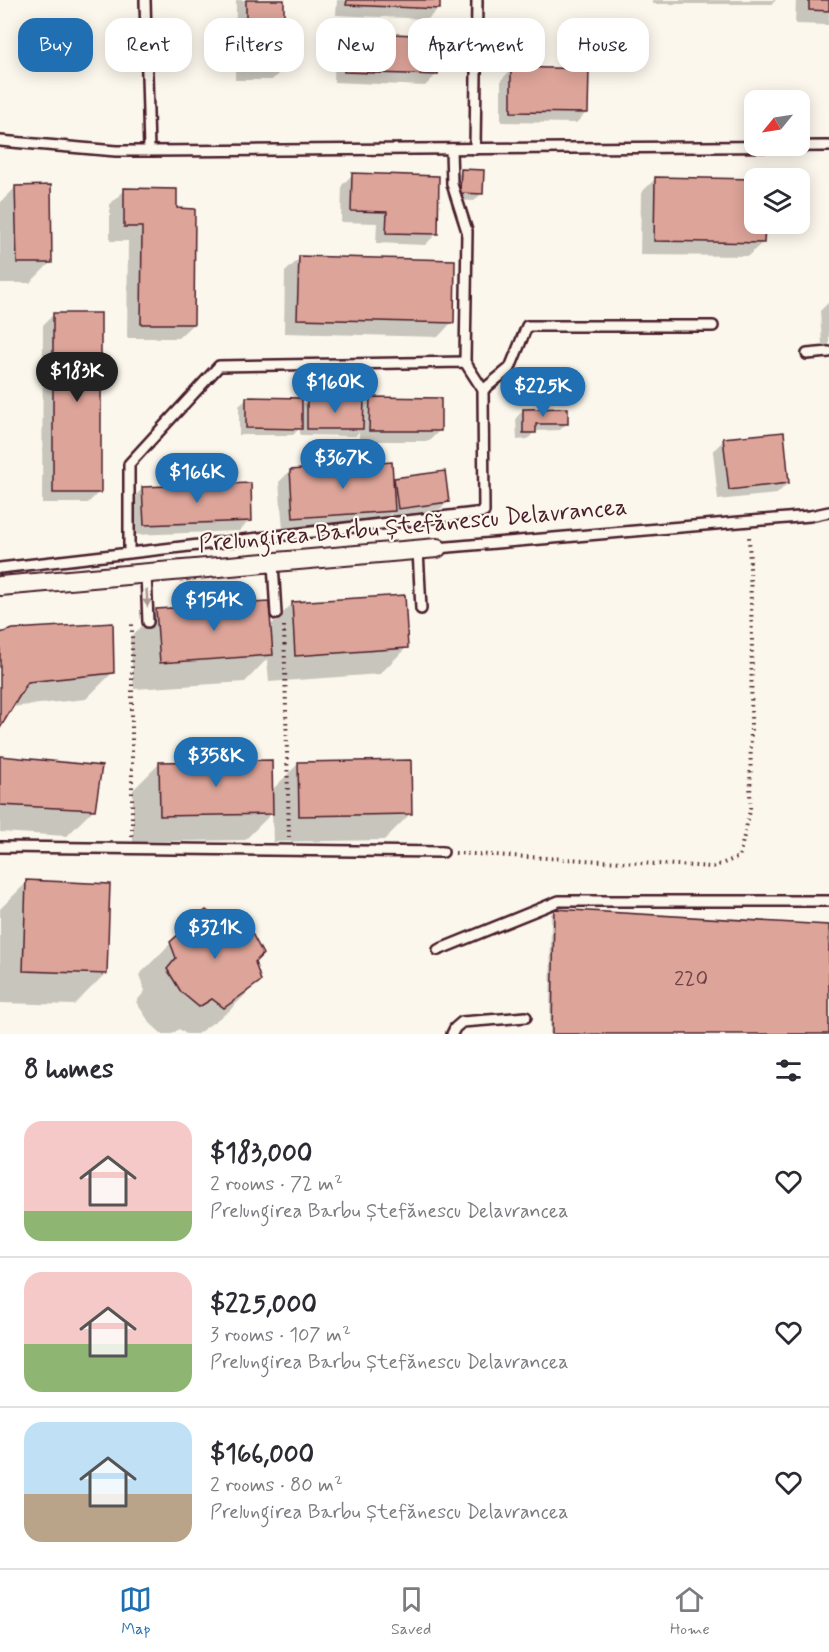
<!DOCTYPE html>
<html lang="en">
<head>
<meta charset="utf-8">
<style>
  body { margin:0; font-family:Mynerve,sans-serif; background:#f7f7f7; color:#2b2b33; height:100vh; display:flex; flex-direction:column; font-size:22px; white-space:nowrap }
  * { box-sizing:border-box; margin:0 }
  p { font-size:20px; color:#7c7c81 }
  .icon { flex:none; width:33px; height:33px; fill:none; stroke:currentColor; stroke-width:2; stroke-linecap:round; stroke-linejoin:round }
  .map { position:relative; height:1034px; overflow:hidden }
  .panel { display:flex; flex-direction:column; background:#fff; flex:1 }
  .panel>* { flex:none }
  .hud { position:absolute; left:18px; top:18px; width:794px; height:54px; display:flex; gap:12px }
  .needle { width:39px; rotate:240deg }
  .tools { position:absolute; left:744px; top:90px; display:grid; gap:12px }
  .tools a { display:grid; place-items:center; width:66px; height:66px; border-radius:12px; background:#fff; box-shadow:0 3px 15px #0003; font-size:30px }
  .price { position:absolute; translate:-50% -51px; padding:0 14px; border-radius:21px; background:#1f6fb2; color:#fff; font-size:20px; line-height:39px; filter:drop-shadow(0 2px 3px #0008) }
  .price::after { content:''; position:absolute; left:50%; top:36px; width:18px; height:14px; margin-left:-9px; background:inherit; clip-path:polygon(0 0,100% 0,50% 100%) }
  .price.active { background:#222; color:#fff }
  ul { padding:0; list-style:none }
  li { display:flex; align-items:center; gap:18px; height:150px; padding:0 24px }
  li+li { border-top:2px solid #e1e1e2 }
  li span { display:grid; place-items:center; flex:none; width:168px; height:120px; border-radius:18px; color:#555 }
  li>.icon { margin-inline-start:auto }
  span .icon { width:72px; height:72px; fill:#fffc; stroke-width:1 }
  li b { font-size:26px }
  h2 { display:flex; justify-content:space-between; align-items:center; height:72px; padding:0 24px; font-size:26px }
  .pill { padding:0 21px; border-radius:18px; background:#fff; box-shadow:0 3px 15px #0003; font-size:21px; line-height:54px }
  .pill.active { background:#1f6fb2; color:#fff }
  .menu { display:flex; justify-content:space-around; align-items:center; height:84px; border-top:2px solid #e1e1e2; background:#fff; font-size:16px; color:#7c7c81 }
  .menu a { display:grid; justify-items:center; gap:3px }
  .menu .active { color:#1f6fb2 }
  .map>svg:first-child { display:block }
  .shadow { fill:#0003 }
  .building { fill:#dda499; stroke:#4a1f2b; stroke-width:1.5 }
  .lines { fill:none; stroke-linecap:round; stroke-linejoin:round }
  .lane-casing { stroke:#4a1f2b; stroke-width:14 }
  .street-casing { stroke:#4a1f2b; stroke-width:22 }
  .path { stroke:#4a1f2b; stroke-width:4; stroke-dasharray:1.5 4.5; stroke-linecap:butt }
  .lane { stroke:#fbf7ec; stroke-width:9 }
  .street { stroke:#fbf7ec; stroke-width:18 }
  .oneway { fill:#ab9695 }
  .labels { text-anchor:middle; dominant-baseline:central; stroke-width:4.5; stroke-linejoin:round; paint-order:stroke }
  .number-label { font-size:21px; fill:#6f4046 }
  .street-label { font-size:24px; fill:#4a1f2b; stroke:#fbf7ec }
</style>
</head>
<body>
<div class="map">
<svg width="829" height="1034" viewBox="0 0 829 1034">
  <rect width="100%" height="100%" fill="#fbf7ec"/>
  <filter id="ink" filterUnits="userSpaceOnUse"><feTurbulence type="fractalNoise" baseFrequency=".0167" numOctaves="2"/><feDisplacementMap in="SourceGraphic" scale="12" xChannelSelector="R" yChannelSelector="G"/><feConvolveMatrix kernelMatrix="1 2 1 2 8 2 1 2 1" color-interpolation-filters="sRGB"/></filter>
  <g filter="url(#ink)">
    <g class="shadow">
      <polygon points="236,0 283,0 283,69 272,80 235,80"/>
      <polygon points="337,0 439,0 439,8 428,19 336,15"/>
      <polygon points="652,0 776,0 772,4 652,4"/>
      <polygon points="796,0 829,0 829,25 795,24"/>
      <polygon points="346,33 436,75 425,86 334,82 335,44"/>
      <polygon points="512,69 587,112 576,123 501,122 501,80"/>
      <polygon points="462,171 481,194 474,201 453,200 455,178"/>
      <polygon points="353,174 436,234 425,245 376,243 377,223 341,222 342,185"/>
      <polygon points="656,178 754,180 754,224 763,224 763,242 748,256 640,255 641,193"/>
      <polygon points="16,187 51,262 30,283 0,283 0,203"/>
      <polygon points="125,190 176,210 193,324 178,338 127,338 128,241 110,241 110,204"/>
      <polygon points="300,258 452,322 438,337 284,333 285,272"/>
      <polygon points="829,302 829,345 822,345 820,311"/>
      <polygon points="54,314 99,492 88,503 42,503 43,325"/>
      <polygon points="247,399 301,406 308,399 362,407 370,399 440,430 429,441 359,441 359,432 355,436 300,435 300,428 293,435 239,435 239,406"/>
      <polygon points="523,410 567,423 560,430 535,431 528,439 517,440 516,418"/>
      <polygon points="724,440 788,483 777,494 718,500 713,451"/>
      <polygon points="290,471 392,482 395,480 448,502 440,509 391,516 391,513 383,521 283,529 279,482"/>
      <polygon points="143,488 250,520 239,531 133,535 132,499"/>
      <polygon points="292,604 407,647 380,674 269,682 267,659 245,682 134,689 130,638 157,611 270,626"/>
      <polygon points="0,635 112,673 86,699 11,707 0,725"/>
      <polygon points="0,758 94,809 67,836 0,832"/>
      <polygon points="299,763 411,813 384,840 273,842 272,813 245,840 133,842 133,790 159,764 271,791"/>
      <polygon points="27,882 105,974 74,1005 0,1003 0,909"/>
      <polygon points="554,911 829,926 829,1034 550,1034 551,914"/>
      <polygon points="217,921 254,962 259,981 228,1012 197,1034 186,1034 179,1029 172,1034 162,1034 150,1023 136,1002 145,991 139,975 171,943"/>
    </g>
    <g class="building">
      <rect x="246" y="0" width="38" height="70"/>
      <polygon points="347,0 440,0 440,9 346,5"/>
      <polygon points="809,0 829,0 829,11 809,10"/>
      <polygon points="346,32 439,36 438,75 344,72"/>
      <polygon points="511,67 589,69 588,113 511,112"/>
      <polygon points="461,169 484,170 483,194 460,193"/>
      <polygon points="352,173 439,176 438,234 386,233 387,212 351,211"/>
      <polygon points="655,177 754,179 754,224 765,224 764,243 654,241"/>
      <polygon points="51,185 52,263 17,263 15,186"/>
      <polygon points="124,188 177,189 177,208 195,209 194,324 141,324 142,227 124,227"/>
      <polygon points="299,256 455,260 454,323 297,319"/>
      <rect x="53" y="313" width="48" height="180"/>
      <polygon points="246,397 302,398 302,429 246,428"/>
      <polygon points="370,397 441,398 441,431 369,431"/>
      <polygon points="307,398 364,399 363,429 307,429"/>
      <polygon points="568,408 568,424 536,424 536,433 523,433 523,409"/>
      <polygon points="784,432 789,483 729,490 723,438"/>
      <polygon points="392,462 395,511 293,518 290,470"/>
      <polygon points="445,471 449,502 398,509 394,478"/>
      <polygon points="251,483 252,521 144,525 142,487"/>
      <polygon points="405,595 408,648 295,656 292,602"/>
      <polygon points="269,602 273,655 160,663 156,609"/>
      <polygon points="113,623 114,673 28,682 0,728 0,633 13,629"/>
      <polygon points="0,756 102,766 95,810 0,805"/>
      <polygon points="272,760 273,814 160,816 159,762"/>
      <polygon points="411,760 412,814 299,816 298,762"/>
      <polygon points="26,880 110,884 107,974 23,971"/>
      <polygon points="554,909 829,925 829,1034 552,1034"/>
      <polygon points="206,910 218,919 232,915 249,928 263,954 255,962 261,981 224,1008 212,999 199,1007 181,992 167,969 176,958 170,942"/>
    </g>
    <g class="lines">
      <g class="lane-casing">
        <g id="lane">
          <polyline points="145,0 149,151"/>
          <polyline points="0,141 116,151 149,151 829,146"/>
          <polyline points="451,149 452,184 467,231 465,362"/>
          <polyline points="475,149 477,0"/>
          <polyline points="807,354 829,352"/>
          <polyline points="483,390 510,368 527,326 713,326"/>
          <polyline points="437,548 810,516 829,512"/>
          <polyline points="418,550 421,609"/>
          <polyline points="273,563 276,614"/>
          <polyline points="0,568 484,512 483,390 465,362 219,366 129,464 129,553"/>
          <polyline points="146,574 148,622"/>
          <polyline points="0,847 443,852"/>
          <polyline points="438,950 559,901 829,901"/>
          <polyline points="452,1034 455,1028 462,1022 526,1017"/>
        </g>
      </g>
      <g class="street-casing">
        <polyline id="street" points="0,586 437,548"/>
      </g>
      <g class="path">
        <polyline points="284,626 289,837"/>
        <polyline points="132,836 132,621"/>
        <polyline points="455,853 713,867 739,857 750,811 752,638 749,534"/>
      </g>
      <use href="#lane" class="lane"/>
      <use href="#street" class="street"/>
    </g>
    <defs><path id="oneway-solid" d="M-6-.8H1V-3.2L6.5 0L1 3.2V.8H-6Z" transform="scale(1.5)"/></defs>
    <use class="oneway" href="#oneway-solid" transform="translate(147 598) rotate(87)"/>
  </g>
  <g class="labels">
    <g class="number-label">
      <text x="691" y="979">220</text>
    </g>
    <g class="street-label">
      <text transform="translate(413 526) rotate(-5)">Prelungirea Barbu Ștefănescu Delavrancea</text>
    </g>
  </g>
</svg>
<div class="tools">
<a><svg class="needle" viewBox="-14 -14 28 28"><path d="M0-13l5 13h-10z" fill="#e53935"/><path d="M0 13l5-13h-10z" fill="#7c7c81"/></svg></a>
<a><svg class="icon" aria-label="layers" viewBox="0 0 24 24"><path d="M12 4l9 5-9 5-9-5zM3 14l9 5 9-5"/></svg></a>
</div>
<b class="price active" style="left:77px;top:403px">$183K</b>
<b class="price" style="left:335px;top:414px">$160K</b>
<b class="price" style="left:543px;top:418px">$225K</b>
<b class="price" style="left:343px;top:490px">$367K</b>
<b class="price" style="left:197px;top:504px">$166K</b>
<b class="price" style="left:214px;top:632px">$154K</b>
<b class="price" style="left:216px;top:788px">$358K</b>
<b class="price" style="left:215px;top:960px">$321K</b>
<div class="hud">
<a class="pill active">Buy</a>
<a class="pill">Rent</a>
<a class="pill">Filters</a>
<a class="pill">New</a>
<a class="pill">Apartment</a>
<a class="pill">House</a>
</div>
</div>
<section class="panel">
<h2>8 homes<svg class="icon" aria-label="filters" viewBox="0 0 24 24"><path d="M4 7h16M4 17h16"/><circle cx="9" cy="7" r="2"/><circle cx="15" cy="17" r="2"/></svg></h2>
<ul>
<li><span style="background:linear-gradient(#f6c9c9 75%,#8fb573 0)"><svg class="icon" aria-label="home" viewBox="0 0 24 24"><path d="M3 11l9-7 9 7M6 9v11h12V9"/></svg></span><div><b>$183,000</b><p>2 rooms · 72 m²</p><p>Prelungirea Barbu Ștefănescu Delavrancea</p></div><svg class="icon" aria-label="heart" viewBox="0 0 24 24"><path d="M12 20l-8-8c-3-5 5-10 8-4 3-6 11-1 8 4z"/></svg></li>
<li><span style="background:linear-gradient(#f6c9c9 60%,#8fb573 0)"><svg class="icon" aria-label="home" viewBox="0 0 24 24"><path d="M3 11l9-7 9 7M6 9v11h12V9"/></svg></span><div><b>$225,000</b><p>3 rooms · 107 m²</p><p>Prelungirea Barbu Ștefănescu Delavrancea</p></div><svg class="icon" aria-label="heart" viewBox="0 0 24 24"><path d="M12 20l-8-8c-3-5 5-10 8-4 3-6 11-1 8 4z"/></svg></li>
<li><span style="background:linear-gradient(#bfe0f5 60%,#b9a48a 0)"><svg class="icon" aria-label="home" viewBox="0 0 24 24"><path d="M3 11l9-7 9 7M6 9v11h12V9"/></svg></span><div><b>$166,000</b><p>2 rooms · 80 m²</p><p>Prelungirea Barbu Ștefănescu Delavrancea</p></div><svg class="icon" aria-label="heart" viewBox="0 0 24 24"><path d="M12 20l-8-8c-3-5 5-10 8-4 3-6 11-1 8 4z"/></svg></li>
</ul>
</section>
<nav class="menu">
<a class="active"><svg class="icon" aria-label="map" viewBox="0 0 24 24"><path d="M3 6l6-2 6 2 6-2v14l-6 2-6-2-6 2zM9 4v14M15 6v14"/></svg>Map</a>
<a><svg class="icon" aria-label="saved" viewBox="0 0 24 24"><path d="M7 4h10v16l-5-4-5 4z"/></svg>Saved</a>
<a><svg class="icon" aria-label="home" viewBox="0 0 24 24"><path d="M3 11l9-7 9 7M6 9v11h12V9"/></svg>Home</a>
</nav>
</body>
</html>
